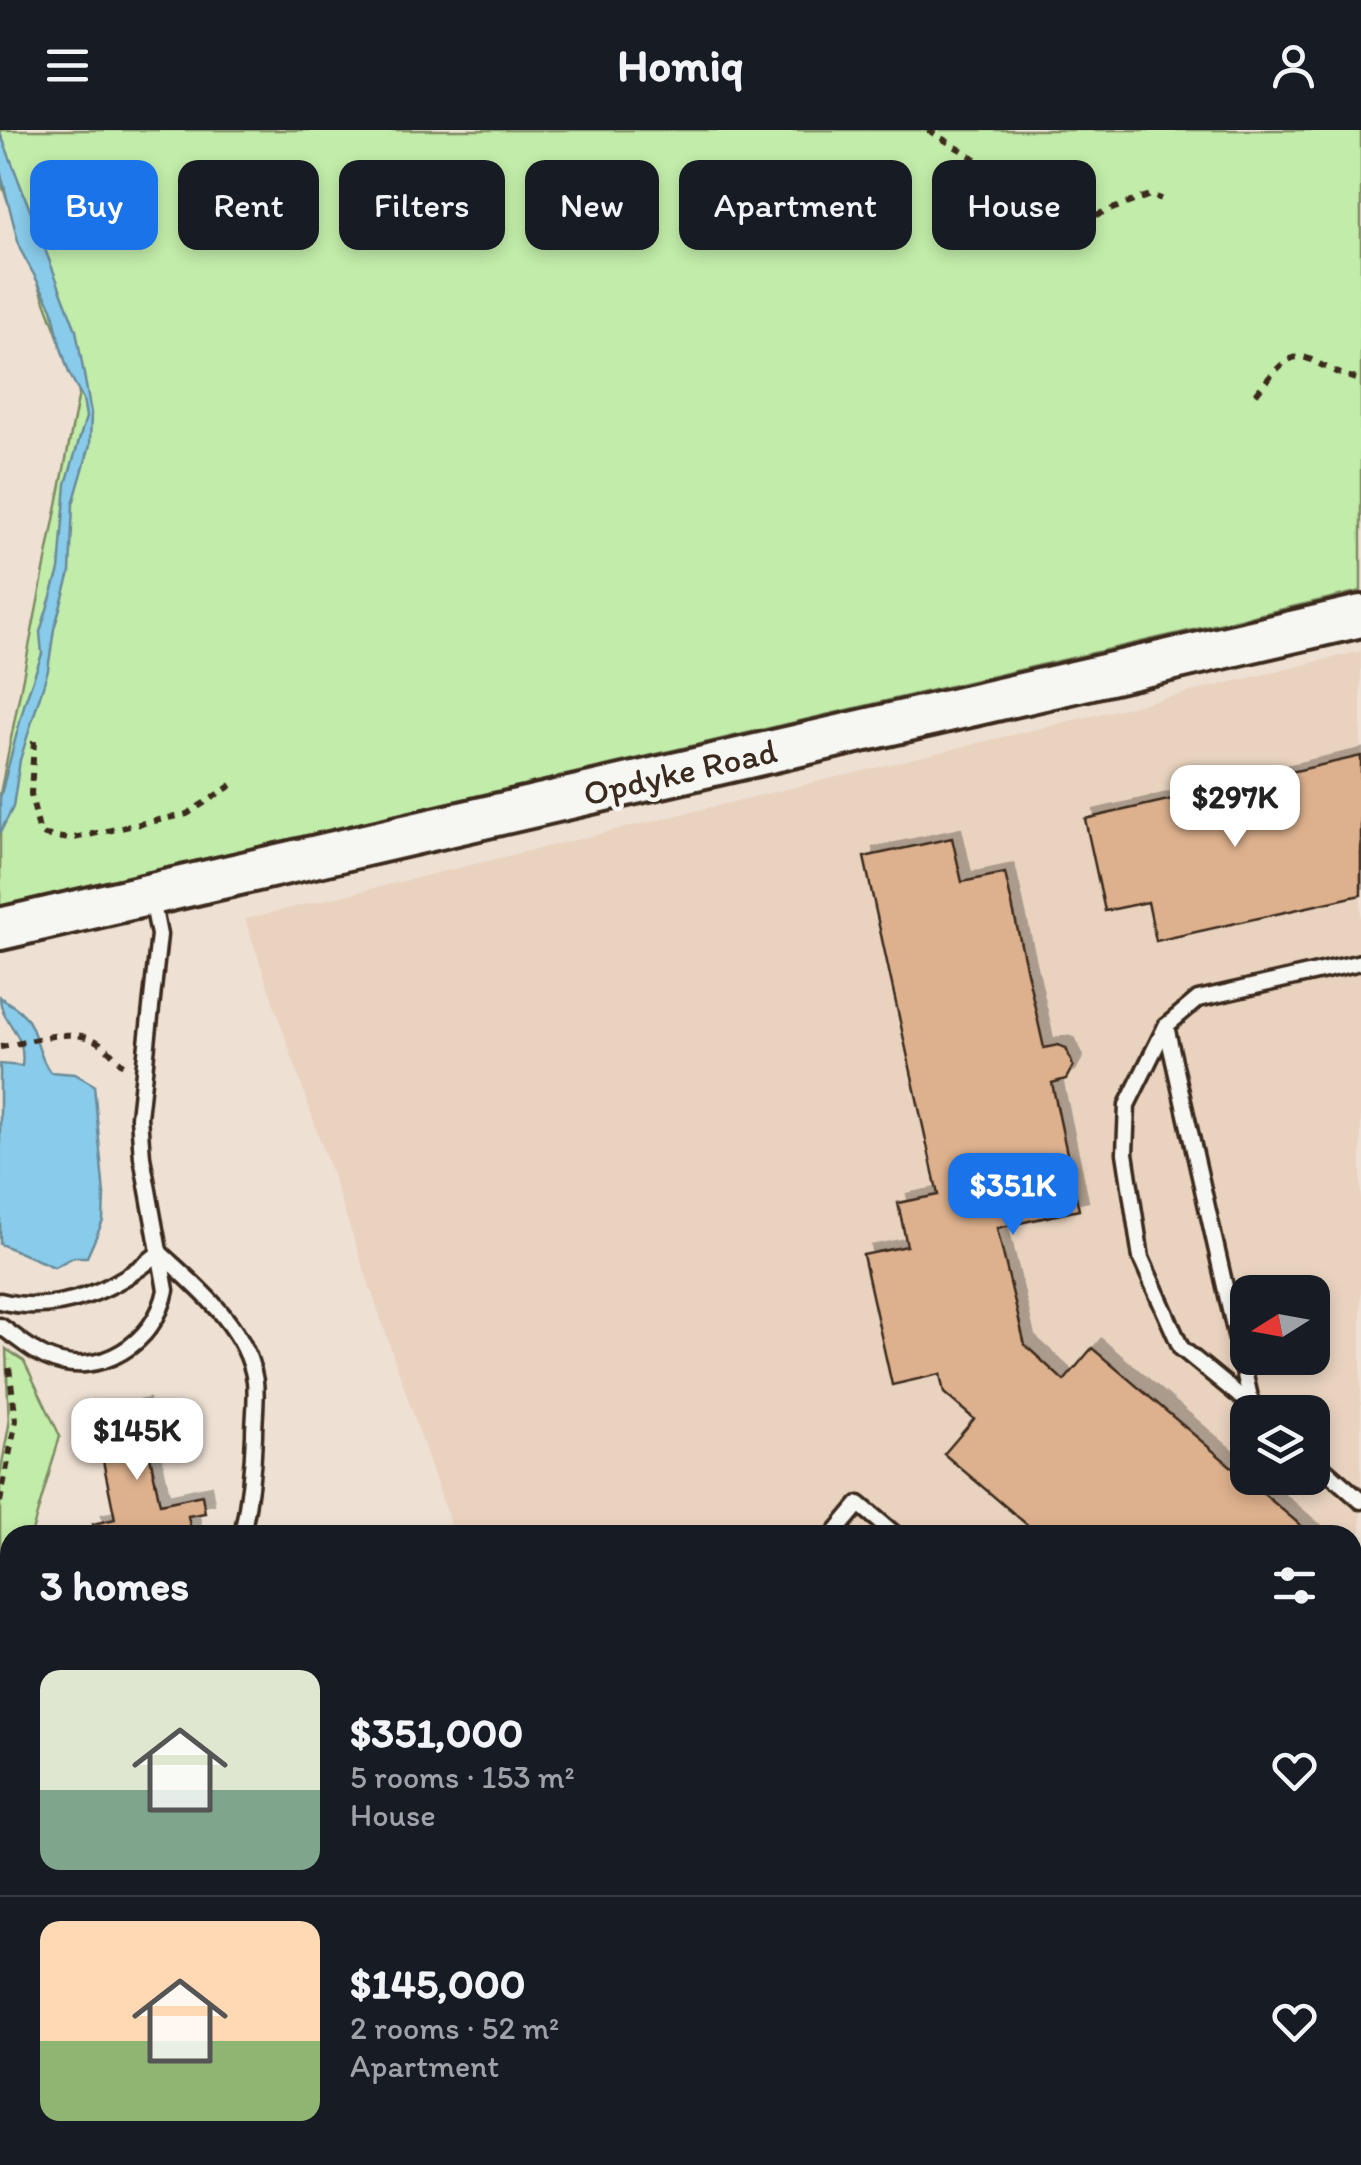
<!DOCTYPE html>
<html lang="en">
<head>
<meta charset="utf-8">
<style>
  body { margin:0; font-family:Itim,sans-serif; background:#20242c; color:#f1f3f6; height:100vh; display:flex; flex-direction:column; font-size:38px; white-space:nowrap }
  * { box-sizing:border-box; margin:0 }
  p { font-size:32px; color:#9ea1a6 }
  .icon { flex:none; width:55px; height:55px; fill:none; stroke:currentColor; stroke-width:2; stroke-linecap:round; stroke-linejoin:round }
  .map { position:relative; flex:1; overflow:hidden }
  .panel { position:absolute; left:0px; top:1395px; width:1362px; height:640px; display:flex; flex-direction:column; background:#171b24; border-radius:30px 30px 0 0; box-shadow:0 5px 15px #0003 }
  .panel>* { flex:none }
  .guide { position:absolute; left:30px; top:30px; width:1302px; height:90px; display:flex; gap:20px }
  .needle { width:65px; rotate:259deg }
  .controls { position:absolute; left:1230px; top:1145px; display:grid; gap:20px }
  .controls a { display:grid; place-items:center; width:100px; height:100px; border-radius:20px; background:#171b24; box-shadow:0 5px 15px #0003; font-size:50px }
  .price { position:absolute; translate:-50% -85px; padding:0 22px; border-radius:20px; background:#fff; color:#222; font-size:32px; line-height:65px; filter:drop-shadow(0 2px 5px #0008) }
  .price::after { content:''; position:absolute; left:50%; top:60px; width:30px; height:22px; margin-left:-15px; background:inherit; clip-path:polygon(0 0,100% 0,50% 100%) }
  .price.active { background:#1a73e8; color:#fff }
  ul { padding:0; list-style:none }
  li { display:flex; align-items:center; gap:30px; height:250px; padding:0 40px }
  li+li { border-top:2px solid #363941 }
  li span { display:grid; place-items:center; flex:none; width:280px; height:200px; border-radius:20px; color:#555 }
  li>.icon { margin-inline-start:auto }
  span .icon { width:120px; height:120px; fill:#fffc; stroke-width:1 }
  li b { font-size:42px }
  h2 { display:flex; justify-content:space-between; align-items:center; height:120px; padding:0 40px; font-size:42px }
  .pill { padding:0 35px; border-radius:20px; background:#171b24; box-shadow:0 5px 15px #0003; font-size:35px; line-height:90px }
  .pill.active { background:#1a73e8; color:#fff }
  header { display:flex; justify-content:space-between; align-items:center; height:130px; padding:0 40px; background:#171b24; font-size:45px; font-weight:800 }
  .map>svg:first-child { display:block }
  .built { fill:#e9d3bf; fill-rule:evenodd }
  .green { fill:#c2eca9; stroke:#7e8b64; stroke-width:2.5 }
  .water { fill:#89cbea; stroke:#6a8b98; stroke-width:2.5 }
  .building { fill:#ddb18e; stroke:#3b2a1e; stroke-width:2.5; filter:url(#shadow) }
  .lines { fill:none; stroke-linecap:round; stroke-linejoin:round }
  .lane-casing { stroke:#3b2a1e; stroke-width:21 }
  .secondary-casing { stroke:#3b2a1e; stroke-width:48 }
  .primary-casing { stroke:#3b2a1e; stroke-width:52 }
  .path { stroke:#3b2a1e; stroke-width:6; stroke-dasharray:8 8; stroke-linecap:butt }
  .lane { stroke:#f6f6f2; stroke-width:14 }
  .secondary { stroke:#f6f6f2; stroke-width:40 }
  .primary { stroke:#f6f6f2; stroke-width:45 }
  .labels { text-anchor:middle; dominant-baseline:central; stroke-width:9; stroke-linejoin:round; paint-order:stroke }
  .street-label { font-size:35px; fill:#3b2a1e; stroke:#f6f6f2 }
</style>
</head>
<body>
<header><svg class="icon" aria-label="menu" viewBox="0 0 24 24"><path d="M4 6h16M4 12h16M4 18h16"/></svg>Homiq<svg class="icon" aria-label="person" viewBox="0 0 24 24"><circle cx="12" cy="8" r="4"/><path d="M4 21q1-7 8-7t8 7"/></svg></header>
<div class="map">
<svg width="1361" height="2035" viewBox="0 0 1361 2035">
  <defs>
    <filter id="shadow"><feDropShadow dx="9" dy="-9" stdDeviation="0" flood-color="#0004"/></filter>
  </defs>
  <rect width="100%" height="100%" fill="#eee1d4"/>
  <filter id="ink" filterUnits="userSpaceOnUse"><feTurbulence type="fractalNoise" baseFrequency=".01" numOctaves="2"/><feDisplacementMap in="SourceGraphic" scale="20" xChannelSelector="R" yChannelSelector="G"/><feConvolveMatrix kernelMatrix="1 2 1 2 8 2 1 2 1" color-interpolation-filters="sRGB"/></filter>
  <g filter="url(#ink)">
    <g class="built">
      <path d="M1361,521V1773L1353,1781L1352,1405H454L245,789ZM1248,1162H1312V1228H1248ZM1248,1282H1312V1348H1248Z"/>
      <polygon points="723,2025 1158,2025 1150,2035 741,2035"/>
    </g>
    <g class="green">
      <polygon points="0,0 1361,0 1361,461 0,776 0,664 79,263 0,50"/>
      <polygon points="6,1219 24,1231 60,1306 31,1405 10,1405 10,1444 0,1460 0,1345 9,1295"/>
    </g>
    <g class="water">
      <polygon points="0,2 76,200 91,283 90,315 73,374 70,443 54,499 48,540 20,630 13,677 0,703 0,668 25,572 42,524 40,502 59,440 66,354 86,287 83,269 69,243 60,215 52,178 20,119 0,40"/>
      <path d="M0,867C6,872 15,876 21,882C37,896 36,924 50,942L75,944L94,955L104,1065L103,1091L87,1127H74L54,1137L0,1114V934L22,936C27,900 0,894 0,867Z"/>
    </g>
    <g class="building">
      <polygon points="1361,626 1361,765 1156,811 1148,772 1105,781 1085,689"/>
      <polygon points="952,708 962,752 1005,743 1044,918 1058,915 1066,918 1073,936 1066,949 1052,953 1079,1080 997,1098 1025,1215 1064,1251 1092,1218 1312,1405 1039,1405 944,1324 974,1289 944,1263 940,1244 892,1255 863,1125 907,1116 898,1073 938,1065 864,727"/>
      <polygon points="140,1278 160,1374 202,1365 205,1383 188,1386 192,1405 95,1405 93,1394 115,1389 94,1287"/>
      <polygon points="1352,1440 1361,1447 1361,1503 1352,1513"/>
      <polygon points="0,1809 10,1815 10,1910 0,1904"/>
      <polygon points="10,1913 10,2025 269,2025 287,2035 0,2035 0,1929"/>
      <polygon points="396,2025 457,2025 467,2031 465,2035 391,2035"/>
    </g>
    <g class="lines">
      <g class="lane-casing">
        <g id="lane">
          <polyline points="1166,896 1127,975 1125,1023 1141,1128 1181,1218 1252,1276"/>
          <path d="M160,1123C197,1157 247,1197 255,1251C257,1268 254,1288 254,1305C253,1339 249,1372 242,1405"/>
          <path d="M0,1171C58,1186 117,1159 160,1122"/>
          <path d="M0,1196C15,1206 30,1220 46,1227C98,1251 156,1212 166,1160L142,1027L139,987L159,805L152,769"/>
          <polyline points="1260,1282 1252,1276 1166,896 1198,869 1361,832"/>
          <polyline points="1312,1328 1361,1371"/>
          <polyline points="833,1405 859,1374 896,1405"/>
          <polyline points="1352,1580 1361,1569"/>
          <polyline points="0,1585 10,1591"/>
          <polyline points="0,1715 10,1721"/>
          <polyline points="616,2025 623,2035"/>
          <polyline points="979,2025 993,2035"/>
          <polyline points="1010,2035 1017,2025"/>
        </g>
      </g>
      <g class="secondary-casing">
        <polyline id="secondary" points="0,799 1361,486"/>
      </g>
      <g class="primary-casing">
        <g id="primary">
          <polyline points="1352,1869 1361,1859"/>
          <polyline points="1352,1933 1361,1922"/>
          <polyline points="1352,2020 1361,2019"/>
          <polyline points="1219,2035 1226,2025"/>
        </g>
      </g>
      <g class="path">
        <polyline points="928,0 994,40 1045,98 1055,100 1150,65 1161,69"/>
        <polyline points="1050,40 1071,95"/>
        <path d="M1256,264C1306,199 1299,236 1361,250"/>
        <polyline points="34,611 31,664 39,700 45,705 69,709 187,684 235,653"/>
        <path d="M0,917C30,913 69,895 98,912C107,917 115,928 123,935"/>
        <polyline points="0,1372 16,1290 8,1230"/>
      </g>
      <use href="#lane" class="lane"/>
      <use href="#secondary" class="secondary"/>
      <use href="#primary" class="primary"/>
    </g>
  </g>
  <g class="labels">
    <g class="street-label">
      <text transform="translate(680 642) rotate(-13)">Opdyke Road</text>
    </g>
  </g>
</svg>
<div class="controls">
<a><svg class="needle" viewBox="-14 -14 28 28"><path d="M0-13l5 13h-10z" fill="#e53935"/><path d="M0 13l5-13h-10z" fill="#9ea1a6"/></svg></a>
<a><svg class="icon" aria-label="layers" viewBox="0 0 24 24"><path d="M12 4l9 5-9 5-9-5zM3 14l9 5 9-5"/></svg></a>
</div>
<b class="price" style="left:1235px;top:720px">$297K</b>
<b class="price active" style="left:1013px;top:1108px">$351K</b>
<b class="price" style="left:137px;top:1353px">$145K</b>
<div class="guide">
<a class="pill active">Buy</a>
<a class="pill">Rent</a>
<a class="pill">Filters</a>
<a class="pill">New</a>
<a class="pill">Apartment</a>
<a class="pill">House</a>
</div>
<section class="panel">
<h2>3 homes<svg class="icon" aria-label="filters" viewBox="0 0 24 24"><path d="M4 7h16M4 17h16"/><circle cx="9" cy="7" r="2"/><circle cx="15" cy="17" r="2"/></svg></h2>
<ul>
<li><span style="background:linear-gradient(#dfe7d0 60%,#7fa58c 0)"><svg class="icon" aria-label="home" viewBox="0 0 24 24"><path d="M3 11l9-7 9 7M6 9v11h12V9"/></svg></span><div><b>$351,000</b><p>5 rooms · 153 m²</p><p>House</p></div><svg class="icon" aria-label="heart" viewBox="0 0 24 24"><path d="M12 20l-8-8c-3-5 5-10 8-4 3-6 11-1 8 4z"/></svg></li>
<li><span style="background:linear-gradient(#ffd9b3 60%,#8fb573 0)"><svg class="icon" aria-label="home" viewBox="0 0 24 24"><path d="M3 11l9-7 9 7M6 9v11h12V9"/></svg></span><div><b>$145,000</b><p>2 rooms · 52 m²</p><p>Apartment</p></div><svg class="icon" aria-label="heart" viewBox="0 0 24 24"><path d="M12 20l-8-8c-3-5 5-10 8-4 3-6 11-1 8 4z"/></svg></li>
</ul>
</section>
</div>
</body>
</html>
